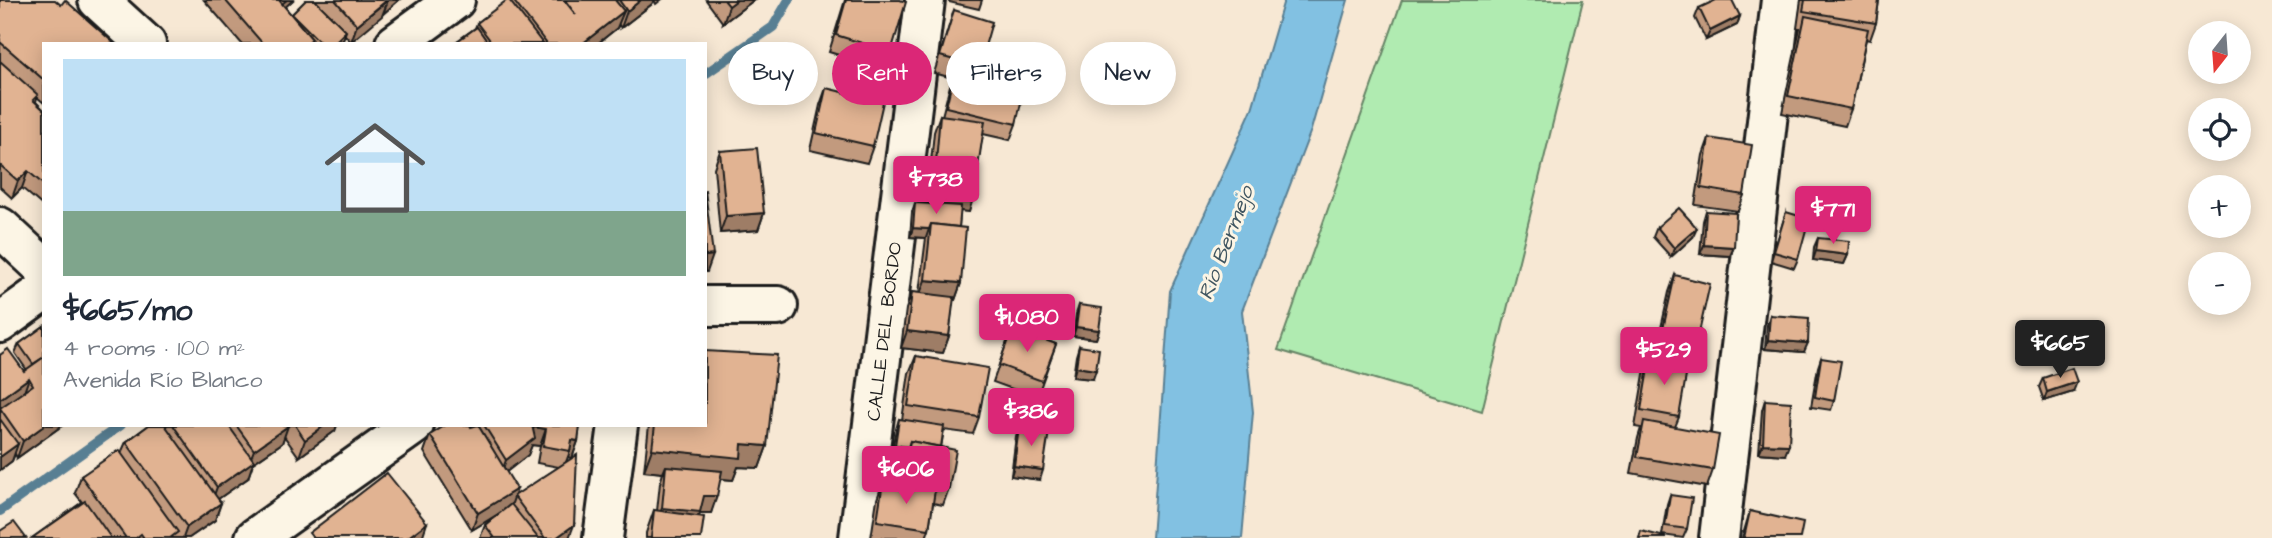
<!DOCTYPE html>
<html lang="en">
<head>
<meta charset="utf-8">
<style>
  body { margin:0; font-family:"Architects Daughter",sans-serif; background:#f2f2f3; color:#1f2937; height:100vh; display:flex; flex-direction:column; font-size:26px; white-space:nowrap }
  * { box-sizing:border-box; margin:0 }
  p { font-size:23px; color:#747a83 }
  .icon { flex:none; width:38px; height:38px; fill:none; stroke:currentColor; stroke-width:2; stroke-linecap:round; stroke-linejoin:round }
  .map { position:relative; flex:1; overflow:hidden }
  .drawer { position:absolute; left:42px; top:42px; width:665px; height:385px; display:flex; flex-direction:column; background:#fff; border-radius:0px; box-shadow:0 4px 18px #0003 }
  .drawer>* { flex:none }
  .guide { position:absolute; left:728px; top:42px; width:665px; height:63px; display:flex; gap:14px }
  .needle { width:46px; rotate:197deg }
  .controls { position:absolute; left:2188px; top:21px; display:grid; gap:14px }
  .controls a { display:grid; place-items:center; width:63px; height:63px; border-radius:50%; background:#fff; box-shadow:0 4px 18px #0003; font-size:35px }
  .price { position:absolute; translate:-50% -60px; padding:0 16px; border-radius:7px; background:#db2777; color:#fff; font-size:23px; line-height:46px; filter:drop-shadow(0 2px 4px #0008) }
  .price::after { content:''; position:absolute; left:50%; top:42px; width:21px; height:16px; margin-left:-10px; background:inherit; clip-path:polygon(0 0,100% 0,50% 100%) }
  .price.active { background:#222; color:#fff }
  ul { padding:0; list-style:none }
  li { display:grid; align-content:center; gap:14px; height:371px; padding:0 21px }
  li span { display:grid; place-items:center; height:217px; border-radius:0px; color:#555 }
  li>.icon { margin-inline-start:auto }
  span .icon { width:126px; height:126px; fill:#fffc; stroke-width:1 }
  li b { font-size:30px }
  .tag { padding:0 24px; border-radius:32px; background:#fff; box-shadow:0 4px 18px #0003; font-size:24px; line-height:63px }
  .tag.active { background:#db2777; color:#fff }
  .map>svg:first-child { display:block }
  .green { fill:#b0ebb1; stroke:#668466; stroke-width:2 }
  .water { fill:#82c1e2; stroke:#597f93; stroke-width:2 }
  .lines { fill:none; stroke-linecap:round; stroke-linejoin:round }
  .stream { stroke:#597f93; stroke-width:10 }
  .street-casing { stroke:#1c1c1c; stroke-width:44 }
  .street { stroke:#fcf5e5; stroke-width:38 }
  .wall { fill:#c29a7e; stroke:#1c1c1c; stroke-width:2; fill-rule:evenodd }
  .shaded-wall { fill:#9e7d66; stroke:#1c1c1c; stroke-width:2 }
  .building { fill:#e1b392; stroke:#1c1c1c; stroke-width:2 }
  .labels { text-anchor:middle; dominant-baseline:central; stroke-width:6; stroke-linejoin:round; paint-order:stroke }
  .street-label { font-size:19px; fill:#1c1c1c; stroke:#fcf5e5 }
  .water-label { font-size:21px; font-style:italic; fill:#405661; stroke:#fcf5e5 }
</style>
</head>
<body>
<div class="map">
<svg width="2272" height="538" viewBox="0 0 2272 538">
  <rect width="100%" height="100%" fill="#f7e8d4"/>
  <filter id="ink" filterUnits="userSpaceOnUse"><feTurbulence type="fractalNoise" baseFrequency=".0143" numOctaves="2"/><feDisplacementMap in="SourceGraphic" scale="14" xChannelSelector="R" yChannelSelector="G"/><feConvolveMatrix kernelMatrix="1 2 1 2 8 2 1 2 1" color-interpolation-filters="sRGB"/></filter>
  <g filter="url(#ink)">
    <polygon class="green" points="1402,0 1583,0 1482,411 1278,350"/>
    <polygon class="water" points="1284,0 1348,0 1311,130 1242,311 1253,412 1242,538 1152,538 1170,291 1252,109"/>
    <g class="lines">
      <g class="stream">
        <polyline points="705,74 773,27 789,0"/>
        <polyline points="0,511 121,425"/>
      </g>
      <g class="street-casing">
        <g id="street">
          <polyline points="98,0 146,44"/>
          <polyline points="395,44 455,0"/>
          <polyline points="0,227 44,268"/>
          <polyline points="705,306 778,306"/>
          <polyline points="0,323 44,291"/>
          <polyline points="255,538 414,425"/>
          <polyline points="603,538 618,425"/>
          <path id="s1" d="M859,538L925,0"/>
          <polyline points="1719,538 1781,0"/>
        </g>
      </g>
      <use href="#street" class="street"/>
    </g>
    <g class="wall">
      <polygon points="0,0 44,44 44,103 37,97 36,102 44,110 44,207 22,188 12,198 0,187"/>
      <polygon points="204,0 293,0 285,7 291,15 306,0 399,0 351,42 345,35 343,40 339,44 242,44"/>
      <polygon points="510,0 661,0 656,4 654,0 652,4 621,28 619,25 617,28 597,44 453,44 475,28 477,23"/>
      <polygon points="706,0 754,0 723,23"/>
      <polygon points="845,0 900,0 891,52 885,69 829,52"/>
      <polygon points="949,0 982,0 979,9 949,2"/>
      <polygon points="1801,0 1879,0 1876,23 1870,40 1866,39 1851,109 1845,126 1782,113 1800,28 1797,28"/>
      <polygon points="1699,8 1740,16 1737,25 1706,40 1695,18"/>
      <polygon points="954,10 979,67 976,74 1016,124 1010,140 983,134 969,212 960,211 959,227 961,283 955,300 953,300 949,336 943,353 901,348 906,309 912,292 919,293 926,238 910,237 912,212 915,203 927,203 934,132 940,115 942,116 952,78 934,73"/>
      <polygon points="826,88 873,146 867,163 810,150 820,105"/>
      <polygon points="1709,138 1744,195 1738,211 1695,205 1703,155"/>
      <polygon points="720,151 764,213 758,230 720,233 714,168"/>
      <polygon points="1706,211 1734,247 1730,256 1700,254 1703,221"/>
      <polygon points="1786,212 1798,259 1794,268 1771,261"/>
      <polygon points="1657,227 1693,237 1671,257 1653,237"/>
      <polygon points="1818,238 1848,255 1844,264 1813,260 1814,247"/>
      <polygon points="1675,275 1698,337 1692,354 1657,346 1669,292"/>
      <polygon points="1079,305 1099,330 1096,339 1073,336 1076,314"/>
      <polygon points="1770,315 1804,352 1765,349 1767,325"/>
      <polygon points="44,326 44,425 63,425 17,458 15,454 12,461 0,470 0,355 24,371 26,369 15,353 19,344"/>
      <polygon points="1012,328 1056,344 1037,397 1046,420 1042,429 1011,425 1014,403 1017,394 1032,396 993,382"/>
      <polygon points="1079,346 1093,379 1073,377 1076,356"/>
      <polygon points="916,356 979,417 973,434 944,430 941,447 949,488 943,505 933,503 929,529 926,538 871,538 877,499 883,482 898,484 904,456 891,454 896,429 899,419 902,420 909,373"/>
      <polygon points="1650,357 1679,417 1675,427 1713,470 1707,487 1631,473 1638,438 1641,428 1635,427 1644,374"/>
      <polygon points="1821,358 1834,401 1831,410 1811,407 1818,367"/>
      <polygon points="2043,378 2073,392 2044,401 2039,387"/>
      <polygon points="1765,400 1785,455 1759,453 1762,410"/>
      <polygon points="149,425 337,425 335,431 299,457 284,436 282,443 253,463 248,478 218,499 221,503 215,520 189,538 32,538 82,502 75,493 81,476 121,453 126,442"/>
      <path d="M446,425H580L578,441L572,458L568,457L566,462L569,538H480L485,525L502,512L472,530L424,452L430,435ZM532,445L540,446L537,463L559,467L515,496L506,472L528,455Z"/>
      <polygon points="649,425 705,425 767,446 759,468 738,467 733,480 720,479 711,513 700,513 699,516 701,538 646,538 646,533 654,510 657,511 660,483 663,473 644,471"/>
      <polygon points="1019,427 1040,480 1011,476 1016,436"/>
      <polygon points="1670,495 1687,529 1683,538 1662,535 1667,504"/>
      <polygon points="1750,511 1800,538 1742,538"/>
    </g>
    <g class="shaded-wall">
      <polygon points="287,0 293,0 280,12 283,3"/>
      <polygon points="388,0 399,0 383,14"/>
      <polygon points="388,0 382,16 351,42 357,25"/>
      <polygon points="641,0 654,0 652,4 621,28 627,11"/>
      <polygon points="737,0 754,0 723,23 729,6"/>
      <polygon points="624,11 617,28 597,44 582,44"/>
      <polygon points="1740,16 1737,25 1706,40 1710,31"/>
      <polygon points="346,31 343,40 339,44 333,44"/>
      <polygon points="936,162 978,167 972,184 933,170"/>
      <polygon points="28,171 22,188 12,198 18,181"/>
      <polygon points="930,198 972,202 969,212 927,207"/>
      <polygon points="764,213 758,230 720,233 726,216"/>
      <polygon points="913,228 929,229 926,238 910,237"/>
      <polygon points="1697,228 1693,237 1671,257 1674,248"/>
      <polygon points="1704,245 1734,247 1730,256 1700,254"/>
      <polygon points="1816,251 1848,255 1844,264 1813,260"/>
      <polygon points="713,255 707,272 705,272 705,256"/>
      <polygon points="925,280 961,283 955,300 919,297"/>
      <polygon points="1076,327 1099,330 1096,339 1073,336"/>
      <polygon points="907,331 949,336 943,353 901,348"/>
      <polygon points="1768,340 1808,343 1804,352 1765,349"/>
      <polygon points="1076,367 1096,370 1093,379 1073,377"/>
      <polygon points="29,378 23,395 0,409 0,399"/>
      <polygon points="2077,382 2073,392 2044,401 2047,392"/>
      <polygon points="1014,415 1046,420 1042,429 1011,425"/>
      <polygon points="45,425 63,425 17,458 23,441"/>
      <polygon points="325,425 337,425 335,431 299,457 305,440"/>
      <polygon points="288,426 282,443 253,463 248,478 211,504 217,487 248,465 254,450"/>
      <polygon points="534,427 546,429 540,446 532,445 528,455 500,477 506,460 529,442"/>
      <polygon points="572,440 578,441 572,458 568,457 570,451"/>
      <polygon points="18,444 12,461 0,470 0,457"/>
      <polygon points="742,444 767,446 759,468 738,467 733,480 665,473 666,466 663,473 644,471 652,449"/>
      <polygon points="1763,444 1789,445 1785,455 1759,453"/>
      <polygon points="1014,466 1043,470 1040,480 1011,476"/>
      <polygon points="517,489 511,506 472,530 478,513"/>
      <polygon points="704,496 717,496 711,513 700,513 694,529 656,524 662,508"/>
      <polygon points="221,503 215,520 189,538 183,538 187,527"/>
      <polygon points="427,523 422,538 407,538"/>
      <polygon points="574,525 569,538 556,538"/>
    </g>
    <g class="building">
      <polygon points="0,0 55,0 61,5 65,0 115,44 44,44 44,80 0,42"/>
      <polygon points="225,0 279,0 312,39 306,44 263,44"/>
      <polygon points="306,0 315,0 346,31 333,44 322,44 292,14"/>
      <polygon points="335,0 387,0 357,25"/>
      <polygon points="507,0 509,0 543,44 493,44 477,23"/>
      <polygon points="513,0 564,0 576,15 565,0 615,0 624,11 582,44 547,44"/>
      <polygon points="619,0 641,0 627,11"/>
      <polygon points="724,0 737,0 729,6"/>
      <polygon points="846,0 900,0 906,2 891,52 836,35"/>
      <polygon points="1716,0 1732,0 1740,16 1710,31 1699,8"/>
      <polygon points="1805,0 1879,0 1876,23 1803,11"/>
      <polygon points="954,10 992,22 979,67 940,56"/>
      <polygon points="1805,16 1868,29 1851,109 1788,96"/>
      <polygon points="477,27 489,44 453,44"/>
      <polygon points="0,61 38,95 33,100 44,110 44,185 28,171 18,181 0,165"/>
      <polygon points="955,69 1025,86 1016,124 946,107"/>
      <polygon points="826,88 883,102 873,146 816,133"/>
      <polygon points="940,115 985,121 978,167 936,162"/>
      <polygon points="1709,138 1752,145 1744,195 1701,188"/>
      <polygon points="757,148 764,213 726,216 720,151"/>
      <polygon points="933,170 975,175 972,202 930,198"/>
      <polygon points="705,190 713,255 705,256"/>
      <polygon points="915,203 961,206 959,227 931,224 929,229 913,228"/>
      <polygon points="1679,208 1697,228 1674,248 1657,227"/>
      <polygon points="1706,211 1736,213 1734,247 1704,245"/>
      <polygon points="1786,212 1809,219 1798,259 1774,252"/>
      <polygon points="931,224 966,228 961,283 925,280"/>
      <polygon points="1818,238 1849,241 1848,255 1816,251"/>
      <polygon points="1675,275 1710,284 1698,337 1663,329"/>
      <polygon points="912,292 954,297 949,336 907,331"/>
      <polygon points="1079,305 1102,308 1099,330 1076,327"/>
      <polygon points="1770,315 1809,318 1808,343 1768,340"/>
      <polygon points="44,326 44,357 33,364 19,344"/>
      <polygon points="1012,328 1056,344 1042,381 999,365"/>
      <polygon points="1079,346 1099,349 1096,370 1076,367"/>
      <polygon points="8,349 24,371 44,357 44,425 45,425 23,441 0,408 33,385 29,378 0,399 0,355"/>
      <polygon points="705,351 777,355 767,446 742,444 741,458 652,449 655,425 705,425"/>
      <polygon points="916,356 988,368 979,417 908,406"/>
      <polygon points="1650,357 1688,364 1679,417 1641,410"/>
      <polygon points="1821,358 1841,361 1834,401 1815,397"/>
      <polygon points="2072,368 2077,382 2047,392 2043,378"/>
      <polygon points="1017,394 1049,399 1046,420 1014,415"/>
      <polygon points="1765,400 1791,402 1789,445 1763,444"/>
      <polygon points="0,419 18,444 0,457"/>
      <polygon points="899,419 944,426 941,447 910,441 908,447 895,445"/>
      <polygon points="1644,421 1719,435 1713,470 1637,457"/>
      <polygon points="149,425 165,425 221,503 187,527 126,442"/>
      <polygon points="173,425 228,425 254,461 217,487"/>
      <polygon points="236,425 287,425 288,426 254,450"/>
      <polygon points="295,425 325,425 305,440"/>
      <polygon points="446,425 470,425 471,427 478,425 517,489 478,513 430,435"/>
      <polygon points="484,425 532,425 535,438 506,460"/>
      <polygon points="535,425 580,425 578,441 572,440 570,451 543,446 546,429 534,427"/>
      <polygon points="1019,427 1049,431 1043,470 1014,466"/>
      <polygon points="910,441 956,450 949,488 902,479"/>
      <polygon points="119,450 178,532 170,538 144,538 141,534 136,538 126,538 81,476"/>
      <polygon points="577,455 574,525 556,538 545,538 514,496"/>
      <polygon points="666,466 722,471 717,496 704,496 700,512 662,508"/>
      <polygon points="387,473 427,523 407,538 313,538 309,533"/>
      <polygon points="883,482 935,490 929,529 877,521"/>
      <polygon points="1670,495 1692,498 1687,529 1665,526"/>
      <polygon points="85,501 111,538 32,538"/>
      <polygon points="511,504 538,538 495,538 485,525"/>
      <polygon points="654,510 704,517 701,538 651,538"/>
      <polygon points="1750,511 1803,523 1800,538 1744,538"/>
      <polygon points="14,522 26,538 0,538 0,531"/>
      <polygon points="1641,531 1665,537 1665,538 1639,538"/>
    </g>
  </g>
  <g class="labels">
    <g class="street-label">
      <text stroke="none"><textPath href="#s1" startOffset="208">CALLE DEL BORDO</textPath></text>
    </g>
    <g class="water-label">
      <text transform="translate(1226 243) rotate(-69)">Río Bermejo</text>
    </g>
  </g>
</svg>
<div class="controls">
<a><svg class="needle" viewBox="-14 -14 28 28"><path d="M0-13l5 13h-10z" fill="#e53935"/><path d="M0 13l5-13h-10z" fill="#747a83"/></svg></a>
<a><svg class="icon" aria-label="locate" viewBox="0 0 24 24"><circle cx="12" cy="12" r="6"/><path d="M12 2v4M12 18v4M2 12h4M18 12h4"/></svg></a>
<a>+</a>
<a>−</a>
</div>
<b class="price" style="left:936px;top:216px">$738</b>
<b class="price" style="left:1833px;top:246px">$771</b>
<b class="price" style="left:1027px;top:354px">$1,080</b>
<b class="price active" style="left:2060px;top:380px">$665</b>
<b class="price" style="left:1664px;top:387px">$529</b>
<b class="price" style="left:1031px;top:448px">$386</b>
<b class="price" style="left:906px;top:506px">$606</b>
<div class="guide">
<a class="tag">Buy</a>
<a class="tag active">Rent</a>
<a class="tag">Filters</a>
<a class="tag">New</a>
</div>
<section class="drawer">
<ul>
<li><span style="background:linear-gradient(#bfe0f5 70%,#7fa58c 0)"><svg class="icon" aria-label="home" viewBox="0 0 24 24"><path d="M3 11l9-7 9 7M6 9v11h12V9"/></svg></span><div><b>$665/mo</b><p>4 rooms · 100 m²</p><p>Avenida Río Blanco</p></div></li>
</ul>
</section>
</div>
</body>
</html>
